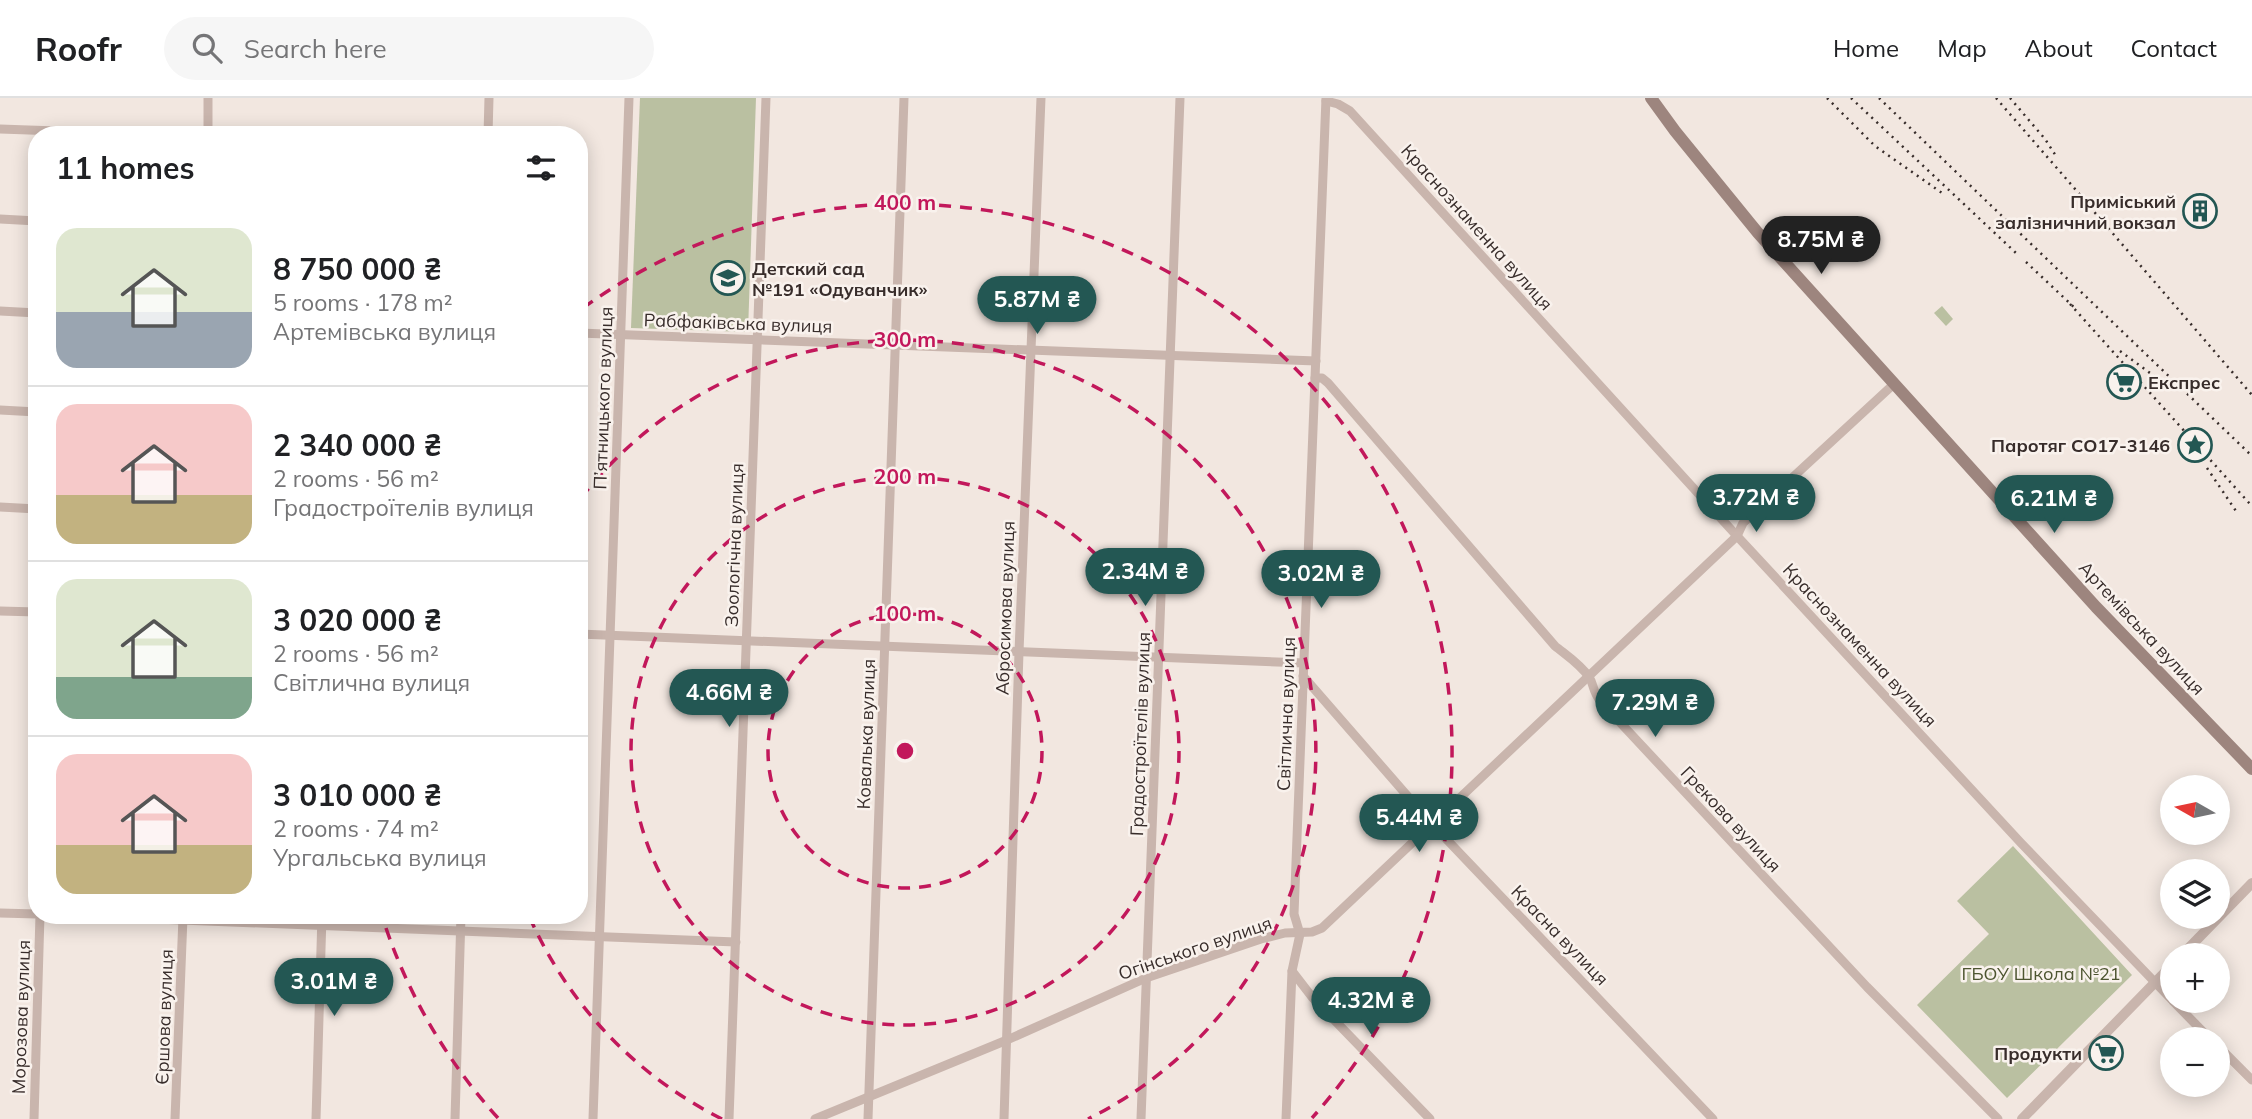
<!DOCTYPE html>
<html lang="en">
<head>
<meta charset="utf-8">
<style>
  body { margin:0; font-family:Mulish,sans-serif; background:#f6f6f6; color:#202124; height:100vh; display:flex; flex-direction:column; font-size:26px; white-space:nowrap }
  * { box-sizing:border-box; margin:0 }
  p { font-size:23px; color:#757577 }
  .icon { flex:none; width:38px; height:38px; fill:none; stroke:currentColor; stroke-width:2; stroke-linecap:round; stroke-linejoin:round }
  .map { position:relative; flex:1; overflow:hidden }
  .panel { position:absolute; left:28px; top:28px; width:560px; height:798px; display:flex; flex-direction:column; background:#fff; border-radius:28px; box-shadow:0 4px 18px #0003 }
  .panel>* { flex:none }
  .needle { width:46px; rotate:279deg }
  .buttons { position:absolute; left:2160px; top:677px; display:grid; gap:14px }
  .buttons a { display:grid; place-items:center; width:70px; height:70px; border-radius:50%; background:#fff; box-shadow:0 4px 18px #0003; font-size:35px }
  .price { position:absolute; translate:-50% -60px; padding:0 16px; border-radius:24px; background:#235753; color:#fff; font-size:23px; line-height:46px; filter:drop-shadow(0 2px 4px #0008) }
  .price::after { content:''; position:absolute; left:50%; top:42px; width:21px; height:16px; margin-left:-10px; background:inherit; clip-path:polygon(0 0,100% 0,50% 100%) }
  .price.current { background:#222; color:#fff }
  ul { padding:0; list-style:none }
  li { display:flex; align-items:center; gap:21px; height:175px; padding:0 28px }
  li+li { border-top:2px solid #e0e0e0 }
  li span { display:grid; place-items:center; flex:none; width:196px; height:140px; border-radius:21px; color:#555 }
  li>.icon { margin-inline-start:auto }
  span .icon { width:84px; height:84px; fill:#fffc; stroke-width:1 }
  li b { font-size:30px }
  h2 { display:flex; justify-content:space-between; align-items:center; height:84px; padding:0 28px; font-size:30px }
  header { display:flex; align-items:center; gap:42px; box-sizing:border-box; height:98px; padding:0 35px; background:#fff; border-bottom:2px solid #e0e0e0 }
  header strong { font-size:33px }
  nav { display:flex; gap:38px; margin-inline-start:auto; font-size:24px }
  .search { width:490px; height:63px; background:#f6f6f6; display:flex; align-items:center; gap:18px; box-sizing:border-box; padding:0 24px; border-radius:38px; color:#757577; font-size:26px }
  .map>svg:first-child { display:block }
  .green { fill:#bac0a1 }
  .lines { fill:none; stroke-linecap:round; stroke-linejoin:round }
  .minor { stroke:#c9b5ad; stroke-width:9 }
  .tertiary { stroke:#c9b5ad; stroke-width:10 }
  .secondary { stroke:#9d857e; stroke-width:12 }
  .rail { stroke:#382d2b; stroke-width:2.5; stroke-dasharray:2 5; stroke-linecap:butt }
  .ring { fill:none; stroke:#c2185b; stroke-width:3.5; stroke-dasharray:12 9 }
  .labels { text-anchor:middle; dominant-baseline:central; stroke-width:5; stroke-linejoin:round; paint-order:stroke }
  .poi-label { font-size:18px; font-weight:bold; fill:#382d2b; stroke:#f9f2ed; text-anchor:end }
  .street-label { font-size:18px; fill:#382d2b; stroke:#f9f2ed }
  .park-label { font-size:18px; fill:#4d5530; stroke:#f9f2ed }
  .centre { fill:#c2185b; stroke:#f9f2ed; stroke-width:3.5 }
  .ring-label { font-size:21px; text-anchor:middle; font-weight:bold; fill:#c2185b; stroke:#f9f2ed; stroke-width:5; stroke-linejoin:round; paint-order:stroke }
</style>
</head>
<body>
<header>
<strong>Roofr</strong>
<div class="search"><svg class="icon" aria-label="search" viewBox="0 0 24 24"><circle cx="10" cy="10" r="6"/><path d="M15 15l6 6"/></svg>Search here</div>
<nav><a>Home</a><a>Map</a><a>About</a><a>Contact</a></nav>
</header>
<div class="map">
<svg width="2252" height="1021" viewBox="0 0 2252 1021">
  <rect width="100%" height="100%" fill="#f2e7e0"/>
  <g class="green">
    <polygon points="640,0 756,0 748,234 631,230"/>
    <polygon points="1942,208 1953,221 1946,228 1934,215"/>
    <polygon points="2013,748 2132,877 2007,1000 1917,907 1989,836 1957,803"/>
  </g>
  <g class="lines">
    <g class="minor">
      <polyline points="1326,3 1338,6 1350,13 1737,438 2021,745 2172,902"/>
      <polyline points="0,31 172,37"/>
      <polyline points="208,37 208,0"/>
      <polyline points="488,37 489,0"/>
      <polyline points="0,121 37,123"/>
      <polyline points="0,213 37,215"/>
      <polyline points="579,235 1316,263"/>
      <path d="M1315,280H1322L1328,285L1555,548C1566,557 1580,566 1589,579C1594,586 1592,593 1601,604L1867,889L1998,1021"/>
      <polyline points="0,312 37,314"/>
      <polyline points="0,409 37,411"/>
      <polyline points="0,513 37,514"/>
      <polyline points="579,536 1304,565"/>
      <polyline points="1303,578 1431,725 1713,1021"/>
      <polyline points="0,815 37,816"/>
      <polyline points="56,817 736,844"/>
      <polyline points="1292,873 1312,899 1430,1021"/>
      <polyline points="2173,903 2211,942"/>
      <polyline points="2217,947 2252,982"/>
      <polyline points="34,1021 40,817"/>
      <polyline points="175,1021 183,819"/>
      <polyline points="316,1021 322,817"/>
      <polyline points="455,1021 461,817"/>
      <polyline points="593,1021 629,0"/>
      <polyline points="729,1021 766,0"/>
      <polyline points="815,1021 1007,942 1146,880 1261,841 1285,835 1312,834 1322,830 1737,438 1743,425 1895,285"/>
      <polyline points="868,1021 904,0"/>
      <polyline points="1004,1021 1019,554 1041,0"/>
      <polyline points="1141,1021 1180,0"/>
      <polyline points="1286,1021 1292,873 1300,836 1294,816 1326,0"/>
    </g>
    <g class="tertiary">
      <polyline points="2181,858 2252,785"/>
      <polyline points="2022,1021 2172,867"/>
    </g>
    <polyline class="secondary" points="1651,0 1675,33 1758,135 2096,509 2252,671"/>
    <g class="rail">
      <polyline points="1827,0 1875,48 1942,95"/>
      <polyline points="1851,0 2016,155"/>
      <polyline points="1879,0 2252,358"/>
      <polyline points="1996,0 2082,99"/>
      <polyline points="2010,0 2045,41 2056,58"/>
      <polyline points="2090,109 2252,297"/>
      <polyline points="2026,164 2077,212"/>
      <polyline points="2070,206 2250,406"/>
      <polyline points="2120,253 2165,286"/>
      <polyline points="2207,370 2238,416"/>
    </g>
  </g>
  <g class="ring">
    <circle cx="905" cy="653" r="137"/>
    <circle cx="905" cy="653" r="274"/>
    <path d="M722 1021A411 411 0 0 1 530 820M581 400A411 411 0 1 1 1088 1021"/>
    <path d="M498 1020A548 548 0 0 1 382 818M583 210A548 548 0 0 1 1312 1020"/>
  </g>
  <defs>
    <g id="building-ring" transform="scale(1.75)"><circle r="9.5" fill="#f9f2ed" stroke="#235753" stroke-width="1.5"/><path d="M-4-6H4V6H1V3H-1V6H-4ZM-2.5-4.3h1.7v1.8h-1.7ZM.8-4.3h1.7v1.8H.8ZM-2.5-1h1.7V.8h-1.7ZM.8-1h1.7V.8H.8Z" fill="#235753"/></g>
    <g id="school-ring" transform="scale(1.75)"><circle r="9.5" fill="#f9f2ed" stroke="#235753" stroke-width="1.5"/><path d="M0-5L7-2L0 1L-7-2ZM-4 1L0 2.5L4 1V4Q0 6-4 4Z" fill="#235753"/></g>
    <g id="supermarket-ring" transform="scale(1.75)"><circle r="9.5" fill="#f9f2ed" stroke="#235753" stroke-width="1.5"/><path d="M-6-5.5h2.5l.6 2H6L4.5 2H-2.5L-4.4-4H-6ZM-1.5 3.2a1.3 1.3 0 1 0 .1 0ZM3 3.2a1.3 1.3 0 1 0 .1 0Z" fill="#235753"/></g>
    <g id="sight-ring" transform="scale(1.75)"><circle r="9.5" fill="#f9f2ed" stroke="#235753" stroke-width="1.5"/><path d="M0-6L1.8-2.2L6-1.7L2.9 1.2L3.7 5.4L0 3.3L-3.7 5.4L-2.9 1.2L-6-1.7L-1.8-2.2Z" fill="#235753"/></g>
  </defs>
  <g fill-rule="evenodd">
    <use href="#building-ring" x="2200" y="113"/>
    <use href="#school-ring" x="728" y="180"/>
    <use href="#supermarket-ring" x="2124" y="284"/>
    <use href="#sight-ring" x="2195" y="347"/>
    <use href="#supermarket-ring" x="2106" y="955"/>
  </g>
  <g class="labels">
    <g class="poi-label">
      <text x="2176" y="103">Приміський<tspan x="2176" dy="21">залізничний вокзал</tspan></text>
      <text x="752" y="170" text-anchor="start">Детский сад<tspan x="752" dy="21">№191 «Одуванчик»</tspan></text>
      <text x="2148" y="284" text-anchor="start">Експрес</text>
      <text x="2170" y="347">Паротяг СО17-3146</text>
      <text x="2082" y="955">Продукти</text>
    </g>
    <g class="street-label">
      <text transform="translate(1477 129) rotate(48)">Краснознаменна вулиця</text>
      <text transform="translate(738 225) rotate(2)">Рабфаківська вулиця</text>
      <text transform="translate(603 300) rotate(-88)">П’ятницького вулиця</text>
      <text transform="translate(734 447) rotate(-88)">Зоологічна вулиця</text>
      <text transform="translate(1005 510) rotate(-88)">Абросимова вулиця</text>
      <text transform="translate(2142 530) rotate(47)">Артемівська вулиця</text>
      <text transform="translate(1860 547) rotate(47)">Краснознаменна вулиця</text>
      <text transform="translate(1286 616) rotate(-88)">Світлична вулиця</text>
      <text transform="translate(866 636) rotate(-88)">Ковалька вулиця</text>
      <text transform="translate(1140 636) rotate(-88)">Градостроїтелiв вулиця</text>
      <text transform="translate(1731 721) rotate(47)">Грекова вулиця</text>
      <text transform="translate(1560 837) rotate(46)">Красна вулиця</text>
      <text transform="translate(1195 850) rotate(-19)">Огінського вулиця</text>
      <text transform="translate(21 919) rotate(-88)">Морозова вулиця</text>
      <text transform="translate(164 919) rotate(-88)">Єршова вулиця</text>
    </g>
    <g class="park-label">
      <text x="2041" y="875">ГБОУ Школа №21</text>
    </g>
  </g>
  <circle cx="905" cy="653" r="10" class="centre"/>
  <g class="ring-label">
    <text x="905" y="112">400 m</text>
    <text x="905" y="249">300 m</text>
    <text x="905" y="386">200 m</text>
    <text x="905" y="523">100 m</text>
  </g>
</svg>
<div class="buttons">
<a><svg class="needle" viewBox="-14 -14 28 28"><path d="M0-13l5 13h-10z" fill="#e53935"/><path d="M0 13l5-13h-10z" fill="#757577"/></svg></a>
<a><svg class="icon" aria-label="layers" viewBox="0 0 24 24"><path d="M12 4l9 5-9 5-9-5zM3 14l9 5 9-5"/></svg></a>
<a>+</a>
<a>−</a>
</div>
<b class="price current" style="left:1821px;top:178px">8.75M ₴</b>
<b class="price" style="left:1037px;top:238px">5.87M ₴</b>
<b class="price" style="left:1756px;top:436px">3.72M ₴</b>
<b class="price" style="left:2054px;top:437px">6.21M ₴</b>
<b class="price" style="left:1145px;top:510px">2.34M ₴</b>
<b class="price" style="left:1321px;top:512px">3.02M ₴</b>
<b class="price" style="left:729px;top:631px">4.66M ₴</b>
<b class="price" style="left:1655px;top:641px">7.29M ₴</b>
<b class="price" style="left:1419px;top:756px">5.44M ₴</b>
<b class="price" style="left:334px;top:920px">3.01M ₴</b>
<b class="price" style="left:1371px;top:939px">4.32M ₴</b>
<section class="panel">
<h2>11 homes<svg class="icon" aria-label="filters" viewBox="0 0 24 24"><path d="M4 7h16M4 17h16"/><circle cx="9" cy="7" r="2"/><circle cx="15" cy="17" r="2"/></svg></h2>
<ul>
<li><span style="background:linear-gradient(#dfe7d0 60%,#9aa5b1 0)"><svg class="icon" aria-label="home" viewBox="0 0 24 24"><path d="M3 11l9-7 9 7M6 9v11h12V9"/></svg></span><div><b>8 750 000 ₴</b><p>5 rooms · 178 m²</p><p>Артемівська вулиця</p></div></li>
<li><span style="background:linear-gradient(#f6c9c9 65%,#c2b280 0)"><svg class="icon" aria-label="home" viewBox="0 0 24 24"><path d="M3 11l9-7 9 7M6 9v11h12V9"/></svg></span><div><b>2 340 000 ₴</b><p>2 rooms · 56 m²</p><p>Градостроїтелiв вулиця</p></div></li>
<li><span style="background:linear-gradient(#dfe7d0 70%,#7fa58c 0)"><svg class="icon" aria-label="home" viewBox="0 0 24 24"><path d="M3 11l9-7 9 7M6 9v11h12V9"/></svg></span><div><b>3 020 000 ₴</b><p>2 rooms · 56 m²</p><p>Світлична вулиця</p></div></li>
<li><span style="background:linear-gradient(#f6c9c9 65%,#c2b280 0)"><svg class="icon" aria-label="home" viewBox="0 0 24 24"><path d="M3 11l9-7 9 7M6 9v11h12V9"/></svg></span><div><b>3 010 000 ₴</b><p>2 rooms · 74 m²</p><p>Ургальська вулиця</p></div></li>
</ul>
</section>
</div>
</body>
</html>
